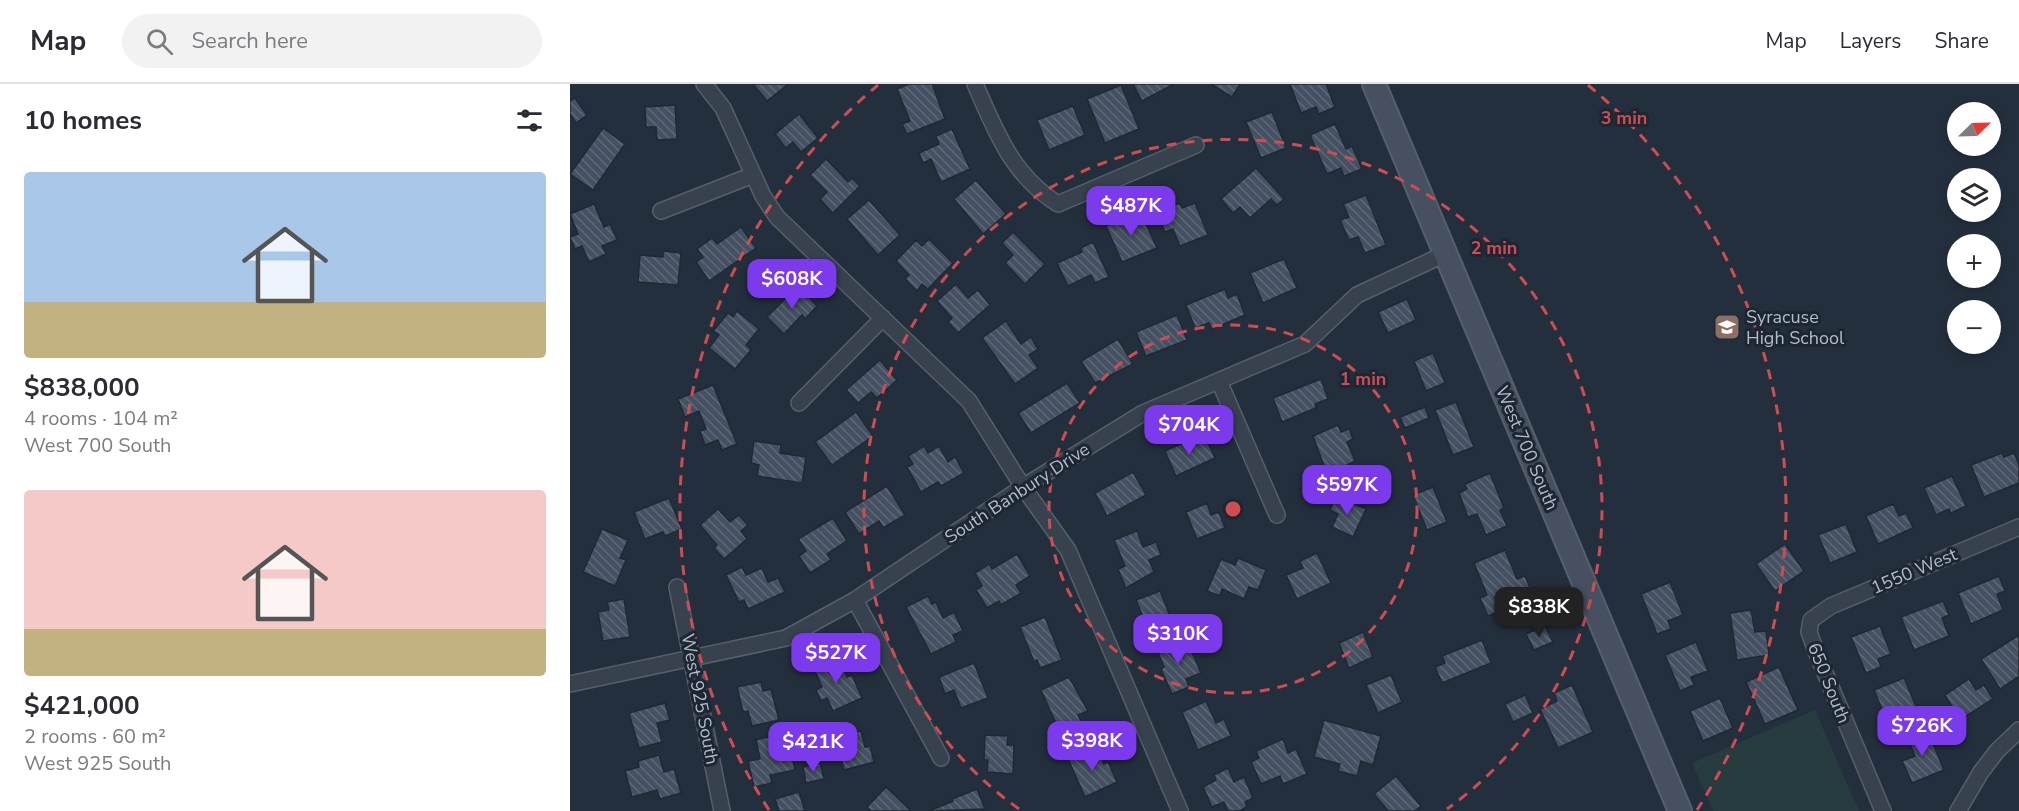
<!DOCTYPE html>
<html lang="en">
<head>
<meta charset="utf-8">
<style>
  body { margin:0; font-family:"Nunito Sans",sans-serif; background:#f2f2f3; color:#2b2b33; height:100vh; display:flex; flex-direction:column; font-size:22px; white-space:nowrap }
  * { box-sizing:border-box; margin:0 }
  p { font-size:20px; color:#7c7c81 }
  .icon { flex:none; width:33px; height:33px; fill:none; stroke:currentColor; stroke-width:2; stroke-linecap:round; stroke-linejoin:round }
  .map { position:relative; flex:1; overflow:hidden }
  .side { display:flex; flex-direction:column; background:#fff; width:570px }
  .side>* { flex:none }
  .needle { width:39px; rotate:67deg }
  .fabs { position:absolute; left:1377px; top:18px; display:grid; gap:12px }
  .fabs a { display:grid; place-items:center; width:54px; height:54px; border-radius:50%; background:#fff; box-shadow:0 3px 9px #0003; font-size:30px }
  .price { position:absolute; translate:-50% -51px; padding:0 14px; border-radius:12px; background:#7c3aed; color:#fff; font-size:20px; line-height:39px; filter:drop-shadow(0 2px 3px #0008) }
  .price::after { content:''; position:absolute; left:50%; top:36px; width:18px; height:14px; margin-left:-9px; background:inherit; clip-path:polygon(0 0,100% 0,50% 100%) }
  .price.current { background:#222; color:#fff }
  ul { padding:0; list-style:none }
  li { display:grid; align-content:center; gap:12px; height:318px; padding:0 24px }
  li span { display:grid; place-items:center; height:186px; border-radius:6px; color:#555 }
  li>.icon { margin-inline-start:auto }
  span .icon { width:108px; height:108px; fill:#fffc; stroke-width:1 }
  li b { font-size:26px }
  h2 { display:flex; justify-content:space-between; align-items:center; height:72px; padding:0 24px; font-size:26px }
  header { display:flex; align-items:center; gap:36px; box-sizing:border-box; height:84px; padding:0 30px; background:#fff; border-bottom:2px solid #e1e1e2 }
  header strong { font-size:28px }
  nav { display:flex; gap:33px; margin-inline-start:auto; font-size:21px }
  .search { width:420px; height:54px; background:#f2f2f3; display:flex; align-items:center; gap:15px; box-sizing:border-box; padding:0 21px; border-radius:33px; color:#7c7c81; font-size:22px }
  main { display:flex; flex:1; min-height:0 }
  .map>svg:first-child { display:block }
  .green { fill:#263c3f }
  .building { fill:url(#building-back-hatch); stroke:#1f2835; stroke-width:1.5 }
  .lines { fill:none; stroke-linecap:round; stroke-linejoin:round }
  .street-casing { stroke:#565f6c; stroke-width:18 }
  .secondary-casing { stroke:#565f6c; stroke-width:26 }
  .street { stroke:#38414e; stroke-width:15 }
  .secondary { stroke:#465061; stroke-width:22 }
  .ring { fill:none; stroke:#ce4d50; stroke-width:3; stroke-dasharray:10 8 }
  .labels { text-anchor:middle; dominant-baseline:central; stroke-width:6; stroke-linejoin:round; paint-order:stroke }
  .poi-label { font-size:18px; fill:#b4bcc9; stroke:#1d2633; text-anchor:start }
  .street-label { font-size:18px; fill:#b4bcc9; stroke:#1d2633 }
  .centre { fill:#ce4d50; stroke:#1d2633; stroke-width:3 }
  .ring-label { font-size:18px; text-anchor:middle; font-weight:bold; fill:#ce4d50; stroke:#1d2633; stroke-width:6; stroke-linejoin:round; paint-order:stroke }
</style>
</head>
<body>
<header>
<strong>Map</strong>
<div class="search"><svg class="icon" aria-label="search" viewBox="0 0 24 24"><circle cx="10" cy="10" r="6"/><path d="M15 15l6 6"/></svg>Search here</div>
<nav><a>Map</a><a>Layers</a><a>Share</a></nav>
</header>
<main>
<section class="side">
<h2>10 homes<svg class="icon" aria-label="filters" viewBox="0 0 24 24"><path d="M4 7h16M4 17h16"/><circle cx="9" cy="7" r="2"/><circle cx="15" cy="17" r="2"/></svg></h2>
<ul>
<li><span style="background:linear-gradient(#a9c7e8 70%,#c2b280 0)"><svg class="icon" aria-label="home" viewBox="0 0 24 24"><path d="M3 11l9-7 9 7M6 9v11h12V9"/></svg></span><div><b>$838,000</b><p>4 rooms · 104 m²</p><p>West 700 South</p></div></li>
<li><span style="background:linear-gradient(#f6c9c9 75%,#c2b280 0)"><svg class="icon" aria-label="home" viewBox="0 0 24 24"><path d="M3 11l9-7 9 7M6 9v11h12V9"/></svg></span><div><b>$421,000</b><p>2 rooms · 60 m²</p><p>West 925 South</p></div></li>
</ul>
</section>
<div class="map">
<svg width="1449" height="727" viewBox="0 0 1449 727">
  <defs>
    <pattern id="building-back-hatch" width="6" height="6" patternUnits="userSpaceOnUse" patternTransform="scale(1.5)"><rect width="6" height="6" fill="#455162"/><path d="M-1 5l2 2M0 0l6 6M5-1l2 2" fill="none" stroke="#5d6877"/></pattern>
  </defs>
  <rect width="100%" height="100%" fill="#242f3e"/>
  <polygon class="green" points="1245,626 1289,727 1143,727 1122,679"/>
  <g class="building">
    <polygon points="183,0 217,0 217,1 197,17"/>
    <polygon points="339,0 362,0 375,35 337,50 332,40 340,37 327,5"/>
    <polygon points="563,0 604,0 572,17"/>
    <polygon points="641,0 670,0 662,13"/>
    <polygon points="720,0 756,0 765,23 749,30 746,23 731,29"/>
    <polygon points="551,1 569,45 535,59 517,15"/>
    <polygon points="5,14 17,31 6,39 0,30 0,17"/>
    <polygon points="105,21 107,55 87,56 86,43 76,43 75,23"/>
    <polygon points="503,22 515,51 479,66 467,36"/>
    <polygon points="702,28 716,64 691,74 676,38"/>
    <polygon points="229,30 248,54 231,68 223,58 216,64 205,50"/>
    <polygon points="765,40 776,65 782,62 792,85 774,92 771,84 757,90 740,51"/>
    <polygon points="33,44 55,60 23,106 0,90"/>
    <polygon points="382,45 400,85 371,98 361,75 353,79 349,69 369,60 366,52"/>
    <polygon points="256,75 278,98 282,94 290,102 263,129 250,115 257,108 240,91"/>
    <polygon points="686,84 714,115 707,121 701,115 680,134 670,123 663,129 651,115"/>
    <polygon points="406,96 436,130 413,150 384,115"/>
    <polygon points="796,111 816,161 795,169 788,153 779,156 770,136 779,133 773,120"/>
    <polygon points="299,116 330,151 308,171 277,135"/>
    <polygon points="610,119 612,124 625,119 638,151 610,162 603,145 595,148 587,128"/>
    <polygon points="24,120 34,143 40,140 47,156 32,162 36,170 19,178 12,162 5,165 0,153 8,150 0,130"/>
    <polygon points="570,127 587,164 552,178 536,142"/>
    <polygon points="171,143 186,164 139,197 126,178 133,173 127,165 142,154 147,160"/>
    <polygon points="443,148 475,180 455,200 435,179 443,171 432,159"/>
    <polygon points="359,155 383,179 358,205 352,200 347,207 335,195 339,191 326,177 346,156 352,162"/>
    <polygon points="523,158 539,193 525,199 521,191 498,202 487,179 512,168 511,164"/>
    <polygon points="93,167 111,169 108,201 68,198 70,171 93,173"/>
    <polygon points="714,175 727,204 693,219 680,189"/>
    <polygon points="386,200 398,214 408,206 420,221 388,249 378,238 382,234 367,217"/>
    <polygon points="228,202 247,222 235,235 232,231 214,250 197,233"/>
    <polygon points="655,205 658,214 667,210 675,231 642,245 639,239 625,244 616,221"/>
    <polygon points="837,215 846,236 818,249 808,228"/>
    <polygon points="167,227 189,245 176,261 181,266 165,285 139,264 149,251 143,247 158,229 163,233"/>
    <polygon points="607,231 617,256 576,272 566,248"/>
    <polygon points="436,237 451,260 461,253 468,265 459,271 468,284 445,300 412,254"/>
    <polygon points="548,255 563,280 525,299 511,277"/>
    <polygon points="863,269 875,299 856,307 844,277"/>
    <polygon points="310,276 327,296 307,314 301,308 288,319 276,306"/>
    <polygon points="751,295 758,315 745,320 746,324 712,338 703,314"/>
    <polygon points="497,299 510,319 461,349 448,329"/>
    <polygon points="143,301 167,360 152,366 148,356 135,361 130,347 136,345 129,327 115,333 108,315"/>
    <polygon points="886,318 904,363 883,371 865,326"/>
    <polygon points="855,323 859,334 835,344 830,333"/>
    <polygon points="286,328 303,352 262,381 245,358"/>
    <polygon points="768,341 771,348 779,345 783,355 777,358 785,377 775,382 779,390 760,398 743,352"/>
    <polygon points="635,353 645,374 606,392 595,367 620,356 621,359"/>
    <polygon points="184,357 211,361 210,369 236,373 232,399 187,392 189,381 181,379"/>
    <polygon points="354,362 358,369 369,362 378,378 385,373 394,389 371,402 368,398 351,408 337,383 343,380 338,372"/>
    <polygon points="1432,369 1434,373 1444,369 1449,381 1449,399 1414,413 1401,381"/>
    <polygon points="563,388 576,411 537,432 525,409"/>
    <polygon points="920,389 934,424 930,426 937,442 916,451 907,430 898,433 889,409 897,405 895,400"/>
    <polygon points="1382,392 1396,422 1381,429 1379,425 1366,431 1354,404"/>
    <polygon points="317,402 335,431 313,444 309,437 289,450 275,428"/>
    <polygon points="863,403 877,438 857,446 843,411"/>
    <polygon points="766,412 796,425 783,453 762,443 768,430 760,426"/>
    <polygon points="99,414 112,445 95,452 93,448 75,455 64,428"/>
    <polygon points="637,419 641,431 649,428 655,444 627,455 616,428"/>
    <polygon points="1323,420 1329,432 1336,429 1343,444 1308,460 1296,432"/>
    <polygon points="148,425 160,438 169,431 178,441 171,447 177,455 154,475 144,464 147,461 130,441"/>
    <polygon points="263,434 277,457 257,470 261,476 240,489 229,472 236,467 228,455"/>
    <polygon points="1276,440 1287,468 1260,479 1248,451"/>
    <polygon points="32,445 58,456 50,474 56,476 45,502 13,488"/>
    <polygon points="567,447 573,463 586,458 591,471 579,476 584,488 556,504 548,485 555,482 544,456"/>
    <polygon points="1215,460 1234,487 1205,507 1186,480"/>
    <polygon points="935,466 947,495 955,492 965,515 946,523 943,515 933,519 935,525 918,532 910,514 917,511 904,479"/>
    <polygon points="747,469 761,499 727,515 716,491 733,484 730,477"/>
    <polygon points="447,470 460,492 446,501 451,509 431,521 429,517 417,524 406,506 412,502 405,489 419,480 422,485"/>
    <polygon points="668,474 696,486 688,506 679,503 674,515 652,505 650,512 637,507 651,475 665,481"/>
    <polygon points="172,483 176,491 192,484 198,498 208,494 215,508 178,525 174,516 169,518 156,491"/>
    <polygon points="1429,492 1435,507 1427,510 1433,526 1401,540 1388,509"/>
    <polygon points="1100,498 1113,531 1098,537 1101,545 1087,550 1071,510"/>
    <polygon points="590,507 604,542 574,554 567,536 573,533 566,516"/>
    <polygon points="358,512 362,520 366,518 373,534 384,528 393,547 383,551 386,558 361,570 336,523"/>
    <polygon points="54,515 60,553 33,557 28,528 39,526 37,518"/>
    <polygon points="1373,517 1379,531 1372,534 1379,552 1344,566 1331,533"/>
    <polygon points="1181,526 1185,548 1196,547 1199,571 1167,576 1160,529"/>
    <polygon points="475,533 492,576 470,584 467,576 464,578 450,543"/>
    <polygon points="975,542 983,558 964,566 956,550"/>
    <polygon points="1310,542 1321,570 1308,575 1311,583 1296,589 1281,553"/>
    <polygon points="793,548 803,573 779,584 769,559"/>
    <polygon points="1449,551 1449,592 1430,605 1411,575"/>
    <polygon points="616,554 631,589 616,595 619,603 602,610 591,585 594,583 587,566"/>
    <polygon points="912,556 921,579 872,599 865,583 875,579 872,572"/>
    <polygon points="1126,558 1138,587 1121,593 1124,601 1110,607 1095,571"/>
    <polygon points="267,572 277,593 282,591 292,614 263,627 257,614 251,617 246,606 252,603 243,582"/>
    <polygon points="404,579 418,614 391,624 384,606 375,610 369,593"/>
    <polygon points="1209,583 1228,626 1195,640 1176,598"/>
    <polygon points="821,591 832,618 808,629 796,601"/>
    <polygon points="499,593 518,627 508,631 515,646 493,655 471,606"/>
    <polygon points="1334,594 1351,634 1321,647 1304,606"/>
    <polygon points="1399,595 1406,606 1414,601 1423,615 1390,636 1375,611"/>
    <polygon points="191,598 193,607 201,605 209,636 182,642 178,627 173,628 167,603"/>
    <polygon points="1002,601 1023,648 988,664 970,625 987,617 984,609"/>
    <polygon points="955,611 963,629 943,638 935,620"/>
    <polygon points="1150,614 1163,644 1133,657 1120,627"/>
    <polygon points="636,617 646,639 654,635 661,652 628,666 612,628"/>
    <polygon points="95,619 100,636 87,639 92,658 69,664 59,629"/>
    <polygon points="754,636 811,652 803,681 791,677 787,692 768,687 770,680 744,673"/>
    <polygon points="1356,643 1374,686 1342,699 1332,677 1345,672 1336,651"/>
    <polygon points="291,647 295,663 300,662 304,678 274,686 266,653"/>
    <polygon points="210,650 214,669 221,667 225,686 200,691 202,699 184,703 178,677 190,675 186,656"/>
    <polygon points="415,651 438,652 437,661 444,661 443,690 417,688 418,676 414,676"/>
    <polygon points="713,655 718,669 726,665 737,690 713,700 710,692 691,700 681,678 689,674 686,667"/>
    <polygon points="526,662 534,680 538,678 547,698 515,713 498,675"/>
    <polygon points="89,671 94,688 104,685 111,709 90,715 87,706 62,713 55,687 69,683 68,677"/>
    <polygon points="250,679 254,695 236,699 233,683"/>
    <polygon points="658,684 664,698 674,693 683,714 675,718 677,723 669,727 658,727 654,718 642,723 633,703 646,696 644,691"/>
    <polygon points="826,692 851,722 845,727 818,727 804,710"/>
    <polygon points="316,703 341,727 301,727 297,723"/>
    <polygon points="407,705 415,725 359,727 383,717 382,715"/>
    <polygon points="229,708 235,727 209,727 205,715"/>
  </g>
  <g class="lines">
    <g class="street-casing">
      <g id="street">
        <polyline points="134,0 153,24 193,112 207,133 399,317 453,403 498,466 610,727"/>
        <path d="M405,0C426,48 442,91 488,120L626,61"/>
        <polyline points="91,127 183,91"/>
        <polyline points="649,297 707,431"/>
        <polyline points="229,319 313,234"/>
        <polyline points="107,503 152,727"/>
        <polyline points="285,516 371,674"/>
        <polyline points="0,600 216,554 285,516 453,403 573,329 735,260 787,211 875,170"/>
        <polyline points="1313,727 1245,565 1239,548 1241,536 1261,522 1449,443"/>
        <polyline points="1388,727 1411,688 1427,667 1449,646"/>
      </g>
    </g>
    <g class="secondary-casing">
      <polyline id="secondary" points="804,0 1110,727"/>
    </g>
    <use href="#street" class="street"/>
    <use href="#secondary" class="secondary"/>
  </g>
  <g class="ring">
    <circle cx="663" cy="425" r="184"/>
    <path d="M449 725A369 369 0 1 1 877 725"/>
    <path d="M199 726A553 553 0 0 1 308 1M1018 1A553 553 0 0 1 1127 726"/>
  </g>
  <defs>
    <g id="school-square" transform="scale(1.35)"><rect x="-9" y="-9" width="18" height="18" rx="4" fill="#8d6e63" stroke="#1d2633"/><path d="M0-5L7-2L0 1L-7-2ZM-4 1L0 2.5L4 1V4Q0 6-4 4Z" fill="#fff"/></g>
  </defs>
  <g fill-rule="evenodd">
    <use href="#school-square" x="1157" y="243"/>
  </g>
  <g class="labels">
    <g class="poi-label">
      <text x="1176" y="233">Syracuse<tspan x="1176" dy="21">High School</tspan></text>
    </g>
    <g class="street-label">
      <text transform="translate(957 364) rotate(67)">West 700 South</text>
      <text transform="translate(447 409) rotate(-33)">South Banbury Drive</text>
      <text transform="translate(1344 487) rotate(-23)">1550 West</text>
      <text transform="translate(1259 599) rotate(68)">650 South</text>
      <text transform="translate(130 615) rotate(79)">West 925 South</text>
    </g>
  </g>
  <circle cx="663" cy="425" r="9" class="centre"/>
  <g class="ring-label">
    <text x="1054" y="40">3 min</text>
    <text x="924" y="170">2 min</text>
    <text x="793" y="301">1 min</text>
  </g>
</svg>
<div class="fabs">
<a><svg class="needle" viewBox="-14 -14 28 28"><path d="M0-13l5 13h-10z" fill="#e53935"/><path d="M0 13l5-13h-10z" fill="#7c7c81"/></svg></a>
<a><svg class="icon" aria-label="layers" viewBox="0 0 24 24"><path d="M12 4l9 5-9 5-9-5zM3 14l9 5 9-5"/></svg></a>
<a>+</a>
<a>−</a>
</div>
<b class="price" style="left:561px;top:153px">$487K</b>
<b class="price" style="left:222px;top:226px">$608K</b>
<b class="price" style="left:619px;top:372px">$704K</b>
<b class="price" style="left:777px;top:432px">$597K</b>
<b class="price current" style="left:969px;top:554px">$838K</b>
<b class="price" style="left:608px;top:581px">$310K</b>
<b class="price" style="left:266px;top:600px">$527K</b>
<b class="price" style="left:1352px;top:673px">$726K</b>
<b class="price" style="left:522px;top:688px">$398K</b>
<b class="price" style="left:243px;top:689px">$421K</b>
</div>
</main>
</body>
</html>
